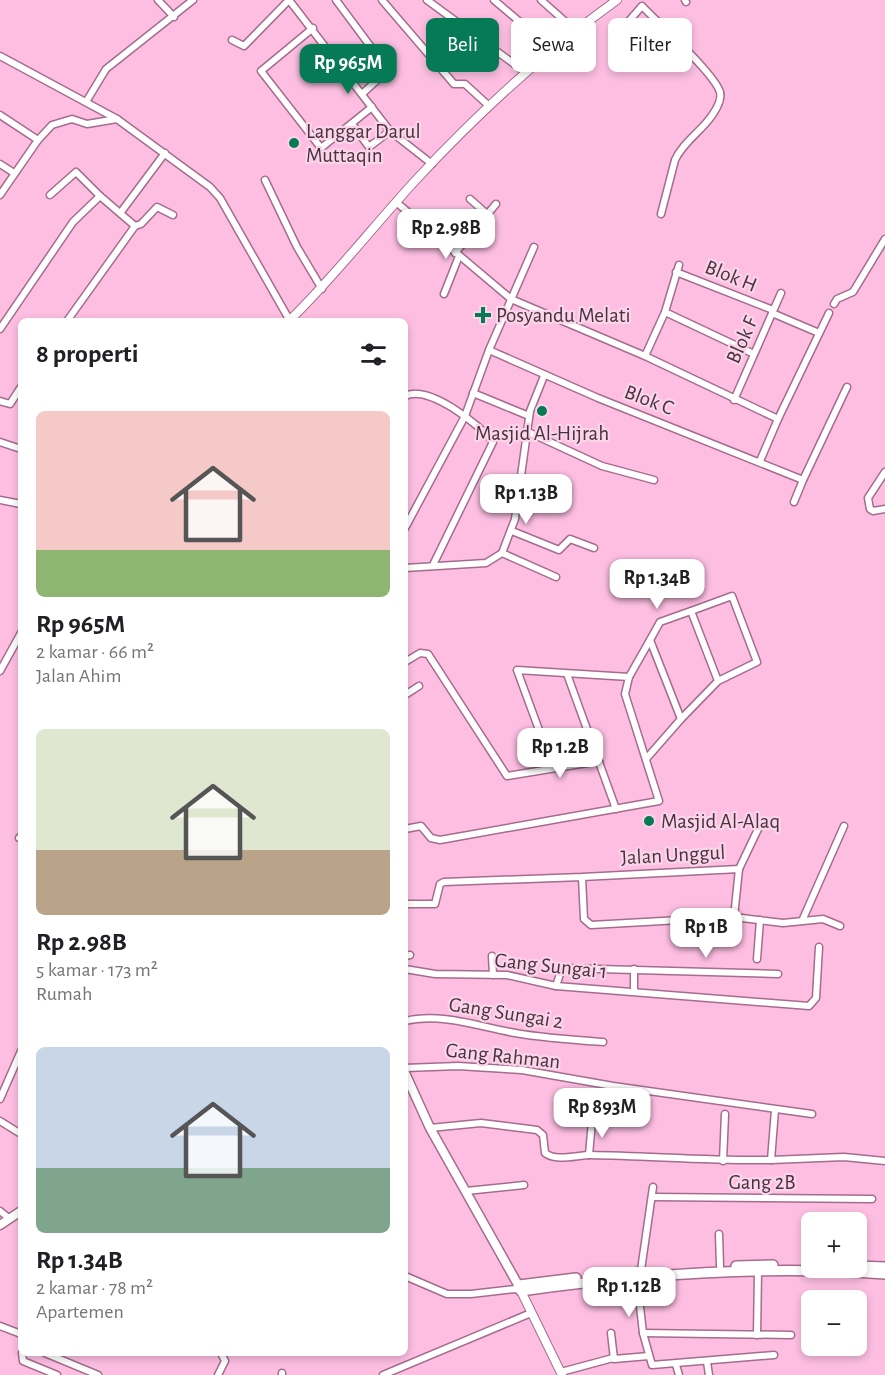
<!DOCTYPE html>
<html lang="id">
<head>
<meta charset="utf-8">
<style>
  body { margin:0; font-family:"Alegreya Sans",sans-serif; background:#f2f2f2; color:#202124; height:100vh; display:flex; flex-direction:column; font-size:22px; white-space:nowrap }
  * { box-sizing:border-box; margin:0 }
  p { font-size:20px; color:#757577 }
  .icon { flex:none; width:33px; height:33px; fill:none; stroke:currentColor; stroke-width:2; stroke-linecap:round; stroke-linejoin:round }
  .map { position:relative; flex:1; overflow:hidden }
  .sheet { position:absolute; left:18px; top:318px; width:390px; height:1038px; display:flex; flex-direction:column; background:#fff; border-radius:9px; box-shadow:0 3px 9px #0003 }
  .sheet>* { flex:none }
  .guide { position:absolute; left:426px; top:18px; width:369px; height:54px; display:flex; gap:12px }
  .buttons { position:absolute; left:801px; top:1212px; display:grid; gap:12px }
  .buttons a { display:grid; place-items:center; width:66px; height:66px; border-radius:9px; background:#fff; box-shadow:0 3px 9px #0003; font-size:30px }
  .price { position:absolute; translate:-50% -51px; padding:0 14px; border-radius:12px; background:#fff; color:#222; font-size:20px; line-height:39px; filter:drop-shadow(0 2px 3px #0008) }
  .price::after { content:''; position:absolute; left:50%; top:36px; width:18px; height:14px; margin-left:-9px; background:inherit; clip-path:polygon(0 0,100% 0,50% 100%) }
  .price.active { background:#067a55; color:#fff }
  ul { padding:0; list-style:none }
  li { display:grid; align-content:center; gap:12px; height:318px; padding:0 18px }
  li span { display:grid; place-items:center; height:186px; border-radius:9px; color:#555 }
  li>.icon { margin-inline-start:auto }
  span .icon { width:108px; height:108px; fill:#fffc; stroke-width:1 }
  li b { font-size:26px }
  h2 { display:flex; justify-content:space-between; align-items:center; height:72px; padding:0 18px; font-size:26px }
  .pill { padding:0 21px; border-radius:9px; background:#fff; box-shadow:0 3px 9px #0003; font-size:21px; line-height:54px }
  .pill.active { background:#067a55; color:#fff }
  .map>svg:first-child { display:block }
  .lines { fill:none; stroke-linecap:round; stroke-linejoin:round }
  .minor-casing { stroke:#a46c8d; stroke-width:9 }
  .tertiary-casing { stroke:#a46c8d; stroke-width:10 }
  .secondary-casing { stroke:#a46c8d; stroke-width:11 }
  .primary-casing { stroke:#a46c8d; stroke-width:12 }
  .minor { stroke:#fff; stroke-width:6 }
  .tertiary { stroke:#fff; stroke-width:8 }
  .secondary { stroke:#fff; stroke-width:8 }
  .primary { stroke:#fff; stroke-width:9 }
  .poi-dot { fill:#067a55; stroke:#fad4e9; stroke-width:2 }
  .labels { text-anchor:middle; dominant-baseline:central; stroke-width:4.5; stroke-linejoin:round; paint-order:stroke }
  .poi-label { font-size:21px; fill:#4a3140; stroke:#fad4e9; text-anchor:start }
  .street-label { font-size:21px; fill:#4a3140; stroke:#fad4e9 }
</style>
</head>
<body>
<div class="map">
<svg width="885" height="1375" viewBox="0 0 885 1375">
  <rect width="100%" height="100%" fill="#fdbee2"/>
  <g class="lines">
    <g class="minor-casing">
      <g id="minor">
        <polyline points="158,0 174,17"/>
        <polyline points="289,0 390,131 432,164"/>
        <polyline points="336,0 388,70 362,94"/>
        <polyline points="382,0 454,84 465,84 488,105"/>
        <polyline points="427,0 525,72"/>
        <polyline points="494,0 553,50"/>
        <polyline points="541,0 577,32"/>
        <polyline points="685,0 686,2"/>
        <path d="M628,22L642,6C659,24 714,73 720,92C722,99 717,108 713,114C702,131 683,142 675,160L661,214"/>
        <polyline points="313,28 261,71 321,148 372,107"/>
        <polyline points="232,40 244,46 289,0"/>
        <polyline points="0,56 117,119 210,187 220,198 290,321"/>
        <polyline points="86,102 106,69 193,0"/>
        <polyline points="0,115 38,140"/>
        <polyline points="352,124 369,147 390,131"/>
        <polyline points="0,164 14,173"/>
        <polyline points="265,180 297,247 322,289"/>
        <polyline points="0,195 38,140 52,125 72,119 87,124 117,119"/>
        <polyline points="50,195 76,172 100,196"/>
        <polyline points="470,199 487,214"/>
        <polyline points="396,202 511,299 645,356 778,419 829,313"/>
        <polyline points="121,212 165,153"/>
        <polyline points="135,226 141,224 157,207 173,215"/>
        <polyline points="455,253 496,204"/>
        <polyline points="676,272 773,310"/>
        <polyline points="444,294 459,256"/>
        <polyline points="834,304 837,299 853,292 885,239"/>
        <polyline points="665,312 754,354"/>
        <polyline points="772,313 819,333"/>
        <polyline points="0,329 73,222 100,196 135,226 67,321"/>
        <polyline points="489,350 598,398 803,480 847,387"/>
        <polyline points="645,356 665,312 679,265"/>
        <polyline points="473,393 529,416"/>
        <path d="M405,396C428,384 479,424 493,442L433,565"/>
        <polyline points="734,400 781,293"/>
        <polyline points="0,401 10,404 21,387"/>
        <polyline points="526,431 602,466 654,480"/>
        <polyline points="0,442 21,449"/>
        <polyline points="760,461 778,419"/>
        <polyline points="885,472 868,498 870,509 873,511 885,509"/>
        <polyline points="0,500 21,504"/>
        <polyline points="794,502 803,480"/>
        <polyline points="405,528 465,416 489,350 534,247"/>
        <polyline points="512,531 559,550 570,539 594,548"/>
        <polyline points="502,553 556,577"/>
        <polyline points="405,568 486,563 502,553 515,519 530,411 544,376"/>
        <polyline points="650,640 660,622 691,611"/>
        <polyline points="405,662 420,653 428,654 507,776 599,761"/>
        <polyline points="0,671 21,633"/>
        <polyline points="567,674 616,809"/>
        <polyline points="629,677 650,640 681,719 646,759"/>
        <polyline points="405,695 419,686"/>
        <polyline points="681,719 718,681 757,662 732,596 691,611 718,681"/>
        <polyline points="405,829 421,826 431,838 440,840 659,801 625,694 629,677 517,670 553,768"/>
        <polyline points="19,838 21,836"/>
        <polyline points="739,869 760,825"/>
        <polyline points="405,904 435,904 440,884 444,882 582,877 584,919 591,925 734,917 739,869 582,877"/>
        <polyline points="734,917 783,923 823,919 840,926"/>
        <polyline points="802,921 844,826"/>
        <polyline points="405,956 410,955"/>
        <polyline points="492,956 493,975"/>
        <polyline points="757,959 760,920"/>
        <polyline points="405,969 435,974 507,975 556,986 809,1006 816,998 819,947"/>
        <polyline points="634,969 634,990"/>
        <polyline points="556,986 562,968 778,974"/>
        <path d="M405,1021C441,1012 480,1027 515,1033C544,1038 574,1040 603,1042"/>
        <polyline points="405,1068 458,1066 522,1070 613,1086 812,1114"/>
        <polyline points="0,1099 21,1051"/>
        <polyline points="0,1121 21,1134"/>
        <path d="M430,1128L481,1123L537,1130L543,1135L545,1153C556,1162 577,1155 590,1155C651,1156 710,1161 771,1160L775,1110"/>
        <polyline points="589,1155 592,1121"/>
        <polyline points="771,1160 844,1157 885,1161"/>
        <polyline points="723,1161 725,1114"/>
        <polyline points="466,1191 524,1185"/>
        <polyline points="652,1197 872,1199"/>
        <polyline points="0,1211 10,1219"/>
        <polyline points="719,1234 720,1266"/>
        <polyline points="641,1270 653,1187"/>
        <polyline points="636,1271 643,1333 652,1365 774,1355"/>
        <polyline points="405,1276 447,1294 471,1294 515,1289 521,1291"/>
        <polyline points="0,1326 21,1334"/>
        <polyline points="611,1333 614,1359 649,1356"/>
        <polyline points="643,1333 791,1335"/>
        <polyline points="757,1335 758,1271"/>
        <polyline points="22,1353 23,1361 57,1375"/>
        <polyline points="45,1353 98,1375"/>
        <polyline points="707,1362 709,1375"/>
        <polyline points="676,1365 679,1375"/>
        <polyline points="561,1372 613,1358"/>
        <polyline points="282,1373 282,1375"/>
        <polyline points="218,1375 225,1361 221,1353"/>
        <polyline points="383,1375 531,1313"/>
      </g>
    </g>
    <g class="tertiary-casing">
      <g id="tertiary">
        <path d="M289,321C334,277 372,228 414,182C476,115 543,53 617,0"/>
        <polyline points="521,1291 562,1375"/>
      </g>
    </g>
    <g class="secondary-casing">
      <g id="secondary">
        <polyline points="405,1073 430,1128 521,1290"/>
        <polyline points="0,1225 21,1211"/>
      </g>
    </g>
    <g class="primary-casing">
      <g id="primary">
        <polyline points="736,1266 773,1265"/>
        <polyline points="856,1266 885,1267"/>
        <polyline points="519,1285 576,1278"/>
        <path d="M521,1291C642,1274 763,1265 885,1274"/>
      </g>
    </g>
    <use href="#minor" class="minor"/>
    <use href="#tertiary" class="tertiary"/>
    <use href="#secondary" class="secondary"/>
    <use href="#primary" class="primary"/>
  </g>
  <g class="poi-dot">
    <circle cx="294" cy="143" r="6"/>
    <path d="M480 306h6v6h6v6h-6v6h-6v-6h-6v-6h6z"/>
    <circle cx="542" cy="411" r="6"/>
    <circle cx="649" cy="821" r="6"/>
  </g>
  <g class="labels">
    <g class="poi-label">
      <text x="306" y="131">Langgar Darul<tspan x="306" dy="24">Muttaqin</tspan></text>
      <text x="496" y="315">Posyandu Melati</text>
      <text x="542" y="433" text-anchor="middle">Masjid Al-Hijrah</text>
      <text x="661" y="821">Masjid Al-Alaq</text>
    </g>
    <g class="street-label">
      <text transform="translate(731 276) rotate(22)">Blok H</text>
      <text transform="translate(742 340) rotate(-66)">Blok F</text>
      <text transform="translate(649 400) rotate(21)">Blok C</text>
      <text transform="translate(673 855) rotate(-3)">Jalan Unggul</text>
      <text transform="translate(551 966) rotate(6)">Gang Sungai 1</text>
      <text transform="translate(506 1013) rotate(9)">Gang Sungai 2</text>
      <text transform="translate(503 1056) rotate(6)">Gang Rahman</text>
      <text x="762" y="1182">Gang 2B</text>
    </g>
  </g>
</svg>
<div class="buttons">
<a>+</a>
<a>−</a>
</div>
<b class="price active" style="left:348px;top:95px">Rp 965M</b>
<b class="price" style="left:446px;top:260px">Rp 2.98B</b>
<b class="price" style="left:526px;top:525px">Rp 1.13B</b>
<b class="price" style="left:657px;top:610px">Rp 1.34B</b>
<b class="price" style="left:560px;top:779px">Rp 1.2B</b>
<b class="price" style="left:706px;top:959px">Rp 1B</b>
<b class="price" style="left:602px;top:1139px">Rp 893M</b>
<b class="price" style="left:629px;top:1318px">Rp 1.12B</b>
<div class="guide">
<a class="pill active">Beli</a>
<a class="pill">Sewa</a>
<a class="pill">Filter</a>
</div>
<section class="sheet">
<h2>8 properti<svg class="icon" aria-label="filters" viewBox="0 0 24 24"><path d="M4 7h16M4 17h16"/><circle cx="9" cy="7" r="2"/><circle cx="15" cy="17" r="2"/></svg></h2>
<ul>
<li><span style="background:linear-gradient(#f6c9c9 75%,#8fb573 0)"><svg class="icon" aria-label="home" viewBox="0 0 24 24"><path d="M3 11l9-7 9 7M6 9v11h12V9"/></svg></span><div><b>Rp 965M</b><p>2 kamar · 66 m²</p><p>Jalan Ahim</p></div></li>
<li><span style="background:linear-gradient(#dfe7d0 65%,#b9a48a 0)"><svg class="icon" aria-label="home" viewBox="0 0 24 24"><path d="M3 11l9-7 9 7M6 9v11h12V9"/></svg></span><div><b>Rp 2.98B</b><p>5 kamar · 173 m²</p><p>Rumah</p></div></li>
<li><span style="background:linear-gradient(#c9d6e8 65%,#7fa58c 0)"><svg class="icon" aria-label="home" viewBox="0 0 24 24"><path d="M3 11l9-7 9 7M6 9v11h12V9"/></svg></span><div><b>Rp 1.34B</b><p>2 kamar · 78 m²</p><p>Apartemen</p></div></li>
</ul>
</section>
</div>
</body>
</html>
